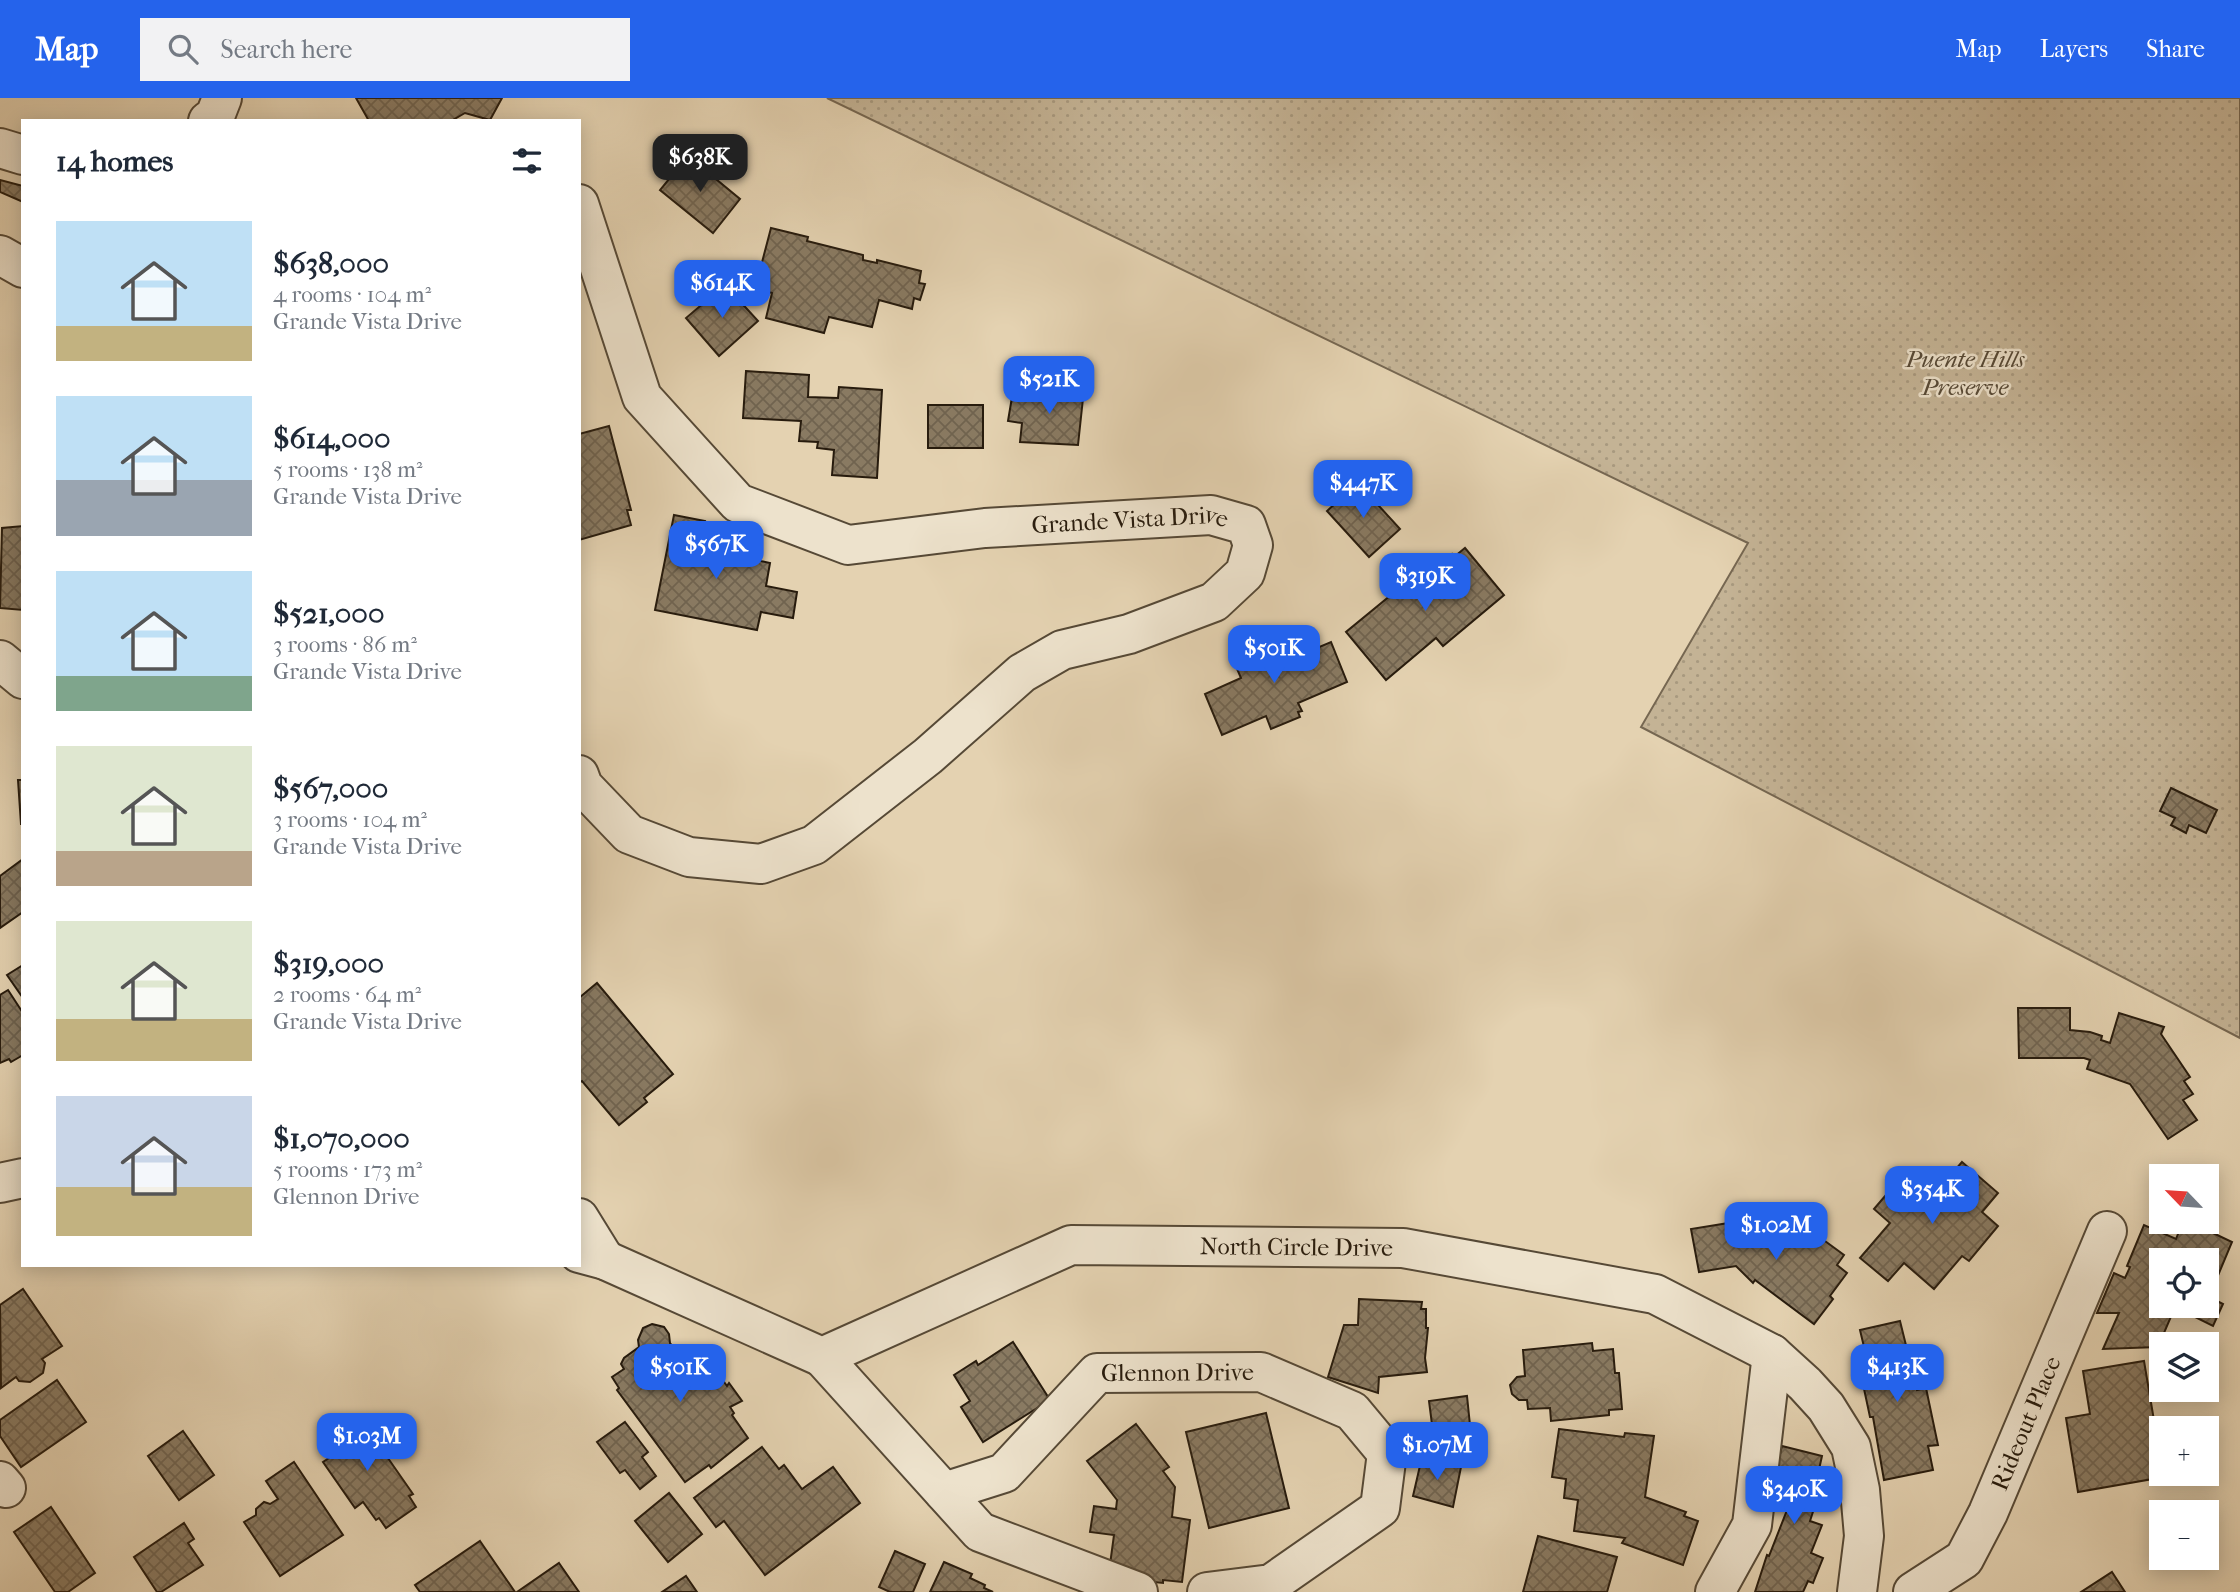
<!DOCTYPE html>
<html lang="en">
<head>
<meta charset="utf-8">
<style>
  body { margin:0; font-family:"IM FELL French Canon",serif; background:#f2f2f3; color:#1f2937; height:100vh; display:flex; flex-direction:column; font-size:26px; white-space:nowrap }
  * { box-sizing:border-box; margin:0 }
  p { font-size:23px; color:#747a83 }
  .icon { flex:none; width:38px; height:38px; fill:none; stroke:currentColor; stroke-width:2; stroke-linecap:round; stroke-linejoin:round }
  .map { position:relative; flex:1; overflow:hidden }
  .side { position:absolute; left:21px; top:21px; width:560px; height:1148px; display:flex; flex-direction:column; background:#fff; border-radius:0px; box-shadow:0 4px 18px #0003 }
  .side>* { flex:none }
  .needle { width:46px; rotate:295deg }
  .controls { position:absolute; left:2149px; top:1066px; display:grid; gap:14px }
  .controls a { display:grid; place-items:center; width:70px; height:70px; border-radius:0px; background:#fff; box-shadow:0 4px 18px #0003; font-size:35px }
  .price { position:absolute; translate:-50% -60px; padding:0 16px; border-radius:14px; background:#2563eb; color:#fff; font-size:23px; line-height:46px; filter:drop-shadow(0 2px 4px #0008) }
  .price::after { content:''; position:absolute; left:50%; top:42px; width:21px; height:16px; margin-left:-10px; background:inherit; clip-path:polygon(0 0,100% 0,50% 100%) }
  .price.active { background:#222; color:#fff }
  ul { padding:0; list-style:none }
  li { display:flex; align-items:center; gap:21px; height:175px; padding:0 35px }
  li span { display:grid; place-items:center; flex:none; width:196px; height:140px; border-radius:0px; color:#555 }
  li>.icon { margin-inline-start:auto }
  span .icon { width:84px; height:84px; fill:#fffc; stroke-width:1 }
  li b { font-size:30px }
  h2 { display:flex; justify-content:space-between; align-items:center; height:84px; padding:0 35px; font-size:30px }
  header { display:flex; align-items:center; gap:42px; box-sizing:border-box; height:98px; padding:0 35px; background:#2563eb; color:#fff }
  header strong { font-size:33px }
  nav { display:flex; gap:38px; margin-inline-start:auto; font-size:24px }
  .search { width:490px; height:63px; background:#f2f2f3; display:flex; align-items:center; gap:18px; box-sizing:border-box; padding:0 24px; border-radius:0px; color:#747a83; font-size:26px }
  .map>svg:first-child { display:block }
  .grass { fill:url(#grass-dots); stroke:#766751; stroke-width:2 }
  .building { fill:url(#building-cross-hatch); stroke:#271b0d; stroke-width:2; fill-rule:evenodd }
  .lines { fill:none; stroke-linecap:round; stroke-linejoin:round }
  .minor-casing { stroke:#564936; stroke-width:42 }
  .minor { stroke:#ede2cc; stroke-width:38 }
  .labels { text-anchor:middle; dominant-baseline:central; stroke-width:5; stroke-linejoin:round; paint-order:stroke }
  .park-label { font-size:24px; font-style:italic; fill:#564936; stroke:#ede2cc }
  .street-label { font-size:24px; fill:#271b0d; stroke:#ede2cc }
</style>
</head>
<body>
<header>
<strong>Map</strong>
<div class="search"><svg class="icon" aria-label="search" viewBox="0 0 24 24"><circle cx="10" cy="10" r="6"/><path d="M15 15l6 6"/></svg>Search here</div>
<nav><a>Map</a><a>Layers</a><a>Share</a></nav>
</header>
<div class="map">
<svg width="2240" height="1494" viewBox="0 0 2240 1494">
  <defs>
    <pattern id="grass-dots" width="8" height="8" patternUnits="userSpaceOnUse" patternTransform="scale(1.75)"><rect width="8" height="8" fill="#c4b395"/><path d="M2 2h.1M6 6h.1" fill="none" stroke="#a8997f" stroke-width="1.8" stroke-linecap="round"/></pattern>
    <pattern id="building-cross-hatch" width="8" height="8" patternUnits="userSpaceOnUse" patternTransform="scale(1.75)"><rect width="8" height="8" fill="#897a62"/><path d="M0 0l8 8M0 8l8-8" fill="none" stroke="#70634f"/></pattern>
  </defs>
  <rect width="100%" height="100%" fill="#e4d2b1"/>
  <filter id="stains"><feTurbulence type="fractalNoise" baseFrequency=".00286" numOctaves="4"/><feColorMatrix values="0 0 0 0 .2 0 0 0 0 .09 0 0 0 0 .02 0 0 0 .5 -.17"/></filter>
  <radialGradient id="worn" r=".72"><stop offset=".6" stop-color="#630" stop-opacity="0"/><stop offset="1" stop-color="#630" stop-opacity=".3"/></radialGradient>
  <polygon class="grass" points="827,0 2240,0 2240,940 1641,629 1748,445"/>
  <g class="building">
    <polygon points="356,0 502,0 490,22 465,15 451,23 369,23"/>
    <polygon points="688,58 740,101 713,135 660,92"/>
    <polygon points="0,82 23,88 23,104 0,94"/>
    <polygon points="771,130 808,139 807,143 863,157 863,162 877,165 877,162 921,173 919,185 925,186 920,202 914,200 912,211 879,202 872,229 829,219 824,235 766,220 772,195 755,191"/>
    <polygon points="725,187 758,223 719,258 686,220"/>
    <polygon points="746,273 809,277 808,299 838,300 839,289 882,292 877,380 832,377 834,352 817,350 818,344 799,343 801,323 743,320"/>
    <polygon points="1052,288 1084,291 1078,347 1020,344 1022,325 1008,323 1013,293 1052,297"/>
    <rect x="928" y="307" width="55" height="43"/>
    <polygon points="609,328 631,412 627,412 631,427 579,442 579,336"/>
    <polygon points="1358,385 1400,431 1369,459 1327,413"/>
    <polygon points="674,417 705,423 701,443 728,448 727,454 736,455 736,458 770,465 766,488 797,494 793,520 761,514 757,532 655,512"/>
    <polygon points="23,428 23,512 0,510 2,430"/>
    <polygon points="1465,450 1504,497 1443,548 1436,540 1386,582 1346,534 1402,488 1406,494 1452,456 1454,459"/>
    <polygon points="1281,538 1291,561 1331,544 1347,584 1298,605 1302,613 1298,614 1300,619 1271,631 1266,618 1222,637 1205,596 1241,580 1232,559"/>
    <polygon points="18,682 23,682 23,726 21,726"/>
    <polygon points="2171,690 2217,712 2206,735 2189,727 2186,735 2171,727 2175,720 2160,713"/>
    <polygon points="23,761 23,814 0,830 0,778"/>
    <polygon points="23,867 23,900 7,877"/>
    <polygon points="597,885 673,976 644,1000 647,1004 619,1027 582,983 579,985 579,900"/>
    <polygon points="8,892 23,915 23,957 11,964 9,961 0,965 0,897"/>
    <polygon points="2018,910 2070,910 2070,932 2090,934 2102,938 2101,942 2110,945 2119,915 2164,929 2161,936 2190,979 2184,983 2193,996 2183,1002 2197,1022 2168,1041 2130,986 2087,971 2090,962 2084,960 2019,960"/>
    <polygon points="1962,1064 1998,1095 1982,1114 1998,1128 1969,1163 1962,1158 1934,1191 1904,1165 1888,1183 1860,1160 1890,1125 1874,1111 1904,1076 1931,1100"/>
    <polygon points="1735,1124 1737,1134 1799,1124 1844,1157 1837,1167 1847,1175 1830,1198 1833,1201 1814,1226 1755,1182 1753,1185 1736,1168 1699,1174 1691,1131"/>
    <path d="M2192,1125L2232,1144L2209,1199L2223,1206L2213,1228L2175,1209L2158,1249L2103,1251L2119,1215H2097L2114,1175L2125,1180L2130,1169L2127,1168L2144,1127L2176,1141L2182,1126L2190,1130ZM2161,1162H2207V1208H2161Z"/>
    <polygon points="23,1191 62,1248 42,1261 45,1265 43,1275 30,1284 19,1283 16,1279 1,1290 0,1207"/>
    <polygon points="1359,1201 1422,1204 1421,1211 1426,1211 1426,1230 1428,1230 1425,1260 1427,1274 1379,1279 1378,1295 1328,1279 1344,1227 1358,1227"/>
    <polygon points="1900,1223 1917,1292 1926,1290 1938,1347 1928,1348 1933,1372 1884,1382 1873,1319 1870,1319 1860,1272 1869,1270 1860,1232"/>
    <polygon points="652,1226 664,1229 669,1236 670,1245 678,1255 691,1258 702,1272 711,1266 727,1288 729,1285 742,1303 730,1309 734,1315 732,1317 748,1340 711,1370 709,1367 685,1384 617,1292 619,1290 612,1279 624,1271 621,1266 624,1260 639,1249 638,1242 643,1230"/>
    <polygon points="1013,1244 1050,1302 983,1344 961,1309 970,1303 954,1277 976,1263 978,1267"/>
    <polygon points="1592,1245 1593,1253 1613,1251 1615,1275 1619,1275 1622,1311 1609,1312 1609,1317 1551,1323 1550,1310 1528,1311 1527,1302 1519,1302 1512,1296 1510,1287 1517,1279 1525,1278 1523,1252"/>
    <polygon points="2144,1263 2161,1364 2161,1376 2164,1379 2078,1394 2066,1320 2090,1316 2083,1273"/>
    <polygon points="57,1282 86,1324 21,1369 0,1338 0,1322"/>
    <polygon points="1467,1298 1471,1337 1434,1342 1429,1303"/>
    <polygon points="1266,1315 1289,1410 1209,1430 1186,1334"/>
    <polygon points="355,1318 365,1332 367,1330 413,1396 409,1398 416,1409 386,1430 379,1420 376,1422 363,1404 355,1410 323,1364 332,1358 330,1355 334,1353 324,1339"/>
    <polygon points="625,1324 648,1354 642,1359 656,1378 640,1391 625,1372 620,1375 597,1344"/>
    <polygon points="1136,1326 1169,1369 1163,1373 1175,1389 1172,1419 1190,1422 1182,1484 1163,1482 1163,1485 1144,1483 1109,1474 1114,1437 1090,1434 1094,1408 1116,1411 1117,1402 1087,1363"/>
    <polygon points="1559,1331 1624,1339 1625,1335 1654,1338 1645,1399 1686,1414 1684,1418 1698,1423 1683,1467 1622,1445 1625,1440 1574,1433 1578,1402 1564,1400 1566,1381 1552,1379"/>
    <polygon points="183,1333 214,1377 179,1402 148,1358"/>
    <polygon points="1782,1348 1822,1358 1814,1394 1819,1395 1810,1423 1822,1427 1811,1455 1823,1460 1813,1485 1808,1483 1803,1494 1755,1494 1767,1457 1769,1458 1791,1402 1782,1400 1784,1395 1771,1392"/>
    <polygon points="762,1349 779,1371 784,1367 802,1391 833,1369 860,1405 765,1477 724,1423 716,1429 694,1400"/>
    <polygon points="1422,1359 1461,1369 1453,1409 1413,1398"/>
    <polygon points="294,1364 343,1437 280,1478 244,1424 256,1417 256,1411 264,1404 270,1406 278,1401 266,1383"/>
    <polygon points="669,1395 702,1436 668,1464 635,1423"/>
    <polygon points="51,1409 95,1475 68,1494 55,1494 14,1434"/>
    <polygon points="184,1425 194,1441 188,1445 203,1467 161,1494 157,1494 134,1459"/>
    <polygon points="1538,1438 1617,1459 1607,1494 1523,1494"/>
    <polygon points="480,1443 515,1494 420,1494 415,1487"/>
    <polygon points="895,1453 925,1466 913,1494 890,1494 879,1489"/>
    <polygon points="944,1464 972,1476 970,1480 985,1487 984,1490 993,1494 930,1494"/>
    <polygon points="559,1465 579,1494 517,1494"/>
    <polygon points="2112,1474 2125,1494 2081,1494"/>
    <polygon points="686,1478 697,1494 662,1494"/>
  </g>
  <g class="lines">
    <g class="minor-casing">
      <g id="minor">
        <polyline points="208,23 215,18 222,0"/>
        <polyline points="0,50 23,57"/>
        <path id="s1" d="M579,106L642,299L738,405L848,447L985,430L1211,417L1246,427L1253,447L1245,475L1214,504L1129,536L1062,552L1022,575L928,658L814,747L761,766L689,759L629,736L583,688L579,677"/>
        <polyline points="0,157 23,170"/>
        <polyline points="0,562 23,581"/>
        <polyline points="0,1085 23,1080"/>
        <polyline points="579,1120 605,1162"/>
        <path id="s2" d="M579,1155L605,1162L822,1259L1071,1147L1403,1150L1655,1196L1772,1256L1805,1286L1826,1309L1851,1349L1860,1392L1864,1438L1857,1494"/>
        <polyline points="822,1259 980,1434 1138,1494"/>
        <polyline points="0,1383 6,1390"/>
        <path id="s3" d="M944,1394L1004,1375L1097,1275L1261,1274L1352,1313L1387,1355L1380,1410L1271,1486L1207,1494"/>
        <polyline points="1715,1494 1752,1427 1772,1256"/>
        <path id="s4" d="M1913,1494L1964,1461L1988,1415L2107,1133"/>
      </g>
    </g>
    <use href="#minor" class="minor"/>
  </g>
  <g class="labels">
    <g class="park-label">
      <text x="1965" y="261">Puente Hills<tspan x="1965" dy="28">Preserve</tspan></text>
    </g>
    <g class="street-label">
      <text stroke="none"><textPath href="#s1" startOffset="747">Grande Vista Drive</textPath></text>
      <text stroke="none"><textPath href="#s2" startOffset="763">North Circle Drive</textPath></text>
      <text stroke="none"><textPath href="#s3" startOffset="280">Glennon Drive</textPath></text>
      <text stroke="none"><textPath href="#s4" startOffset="210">Rideout Place</textPath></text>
    </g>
  </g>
  <rect width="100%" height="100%" filter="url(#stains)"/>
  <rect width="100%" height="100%" fill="url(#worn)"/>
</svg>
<div class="controls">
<a><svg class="needle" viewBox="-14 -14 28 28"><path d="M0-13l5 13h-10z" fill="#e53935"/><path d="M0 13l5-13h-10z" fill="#747a83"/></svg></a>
<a><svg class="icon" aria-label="locate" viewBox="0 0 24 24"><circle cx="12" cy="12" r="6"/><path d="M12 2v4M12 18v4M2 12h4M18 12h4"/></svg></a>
<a><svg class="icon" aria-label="layers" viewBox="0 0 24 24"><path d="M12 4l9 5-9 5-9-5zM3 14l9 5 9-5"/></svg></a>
<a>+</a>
<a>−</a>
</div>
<b class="price active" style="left:700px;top:96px">$638K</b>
<b class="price" style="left:722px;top:222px">$614K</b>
<b class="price" style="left:1049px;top:318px">$521K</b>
<b class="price" style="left:1363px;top:422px">$447K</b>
<b class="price" style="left:716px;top:483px">$567K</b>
<b class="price" style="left:1425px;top:515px">$319K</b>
<b class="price" style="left:1274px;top:587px">$501K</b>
<b class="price" style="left:1932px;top:1128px">$354K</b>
<b class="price" style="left:1776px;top:1164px">$1.02M</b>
<b class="price" style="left:680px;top:1306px">$501K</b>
<b class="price" style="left:1897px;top:1306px">$413K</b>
<b class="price" style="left:367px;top:1375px">$1.03M</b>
<b class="price" style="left:1437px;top:1384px">$1.07M</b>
<b class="price" style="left:1794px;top:1428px">$340K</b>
<section class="side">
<h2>14 homes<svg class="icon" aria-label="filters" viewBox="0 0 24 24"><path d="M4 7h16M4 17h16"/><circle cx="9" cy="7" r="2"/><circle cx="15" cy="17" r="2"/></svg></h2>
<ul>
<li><span style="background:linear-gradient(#bfe0f5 75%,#c2b280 0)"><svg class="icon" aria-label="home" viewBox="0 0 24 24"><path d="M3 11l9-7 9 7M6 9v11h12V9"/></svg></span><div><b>$638,000</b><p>4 rooms · 104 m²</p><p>Grande Vista Drive</p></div></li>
<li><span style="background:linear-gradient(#bfe0f5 60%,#9aa5b1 0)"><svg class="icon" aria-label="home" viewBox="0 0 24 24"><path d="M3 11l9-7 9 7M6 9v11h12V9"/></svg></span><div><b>$614,000</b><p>5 rooms · 138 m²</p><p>Grande Vista Drive</p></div></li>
<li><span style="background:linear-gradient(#bfe0f5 75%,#7fa58c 0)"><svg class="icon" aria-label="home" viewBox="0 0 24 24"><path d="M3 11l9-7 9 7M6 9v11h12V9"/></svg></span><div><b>$521,000</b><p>3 rooms · 86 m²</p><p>Grande Vista Drive</p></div></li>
<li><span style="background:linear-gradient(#dfe7d0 75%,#b9a48a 0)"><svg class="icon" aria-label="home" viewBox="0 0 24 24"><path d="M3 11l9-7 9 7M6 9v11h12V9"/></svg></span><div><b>$567,000</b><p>3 rooms · 104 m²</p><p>Grande Vista Drive</p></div></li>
<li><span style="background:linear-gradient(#dfe7d0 70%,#c2b280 0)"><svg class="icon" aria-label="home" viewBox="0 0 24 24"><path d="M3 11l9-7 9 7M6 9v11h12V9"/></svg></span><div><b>$319,000</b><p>2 rooms · 64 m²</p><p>Grande Vista Drive</p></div></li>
<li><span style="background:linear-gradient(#c9d6e8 65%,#c2b280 0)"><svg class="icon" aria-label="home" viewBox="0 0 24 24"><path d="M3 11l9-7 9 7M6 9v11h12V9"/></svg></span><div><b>$1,070,000</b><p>5 rooms · 173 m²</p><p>Glennon Drive</p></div></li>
</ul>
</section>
</div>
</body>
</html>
